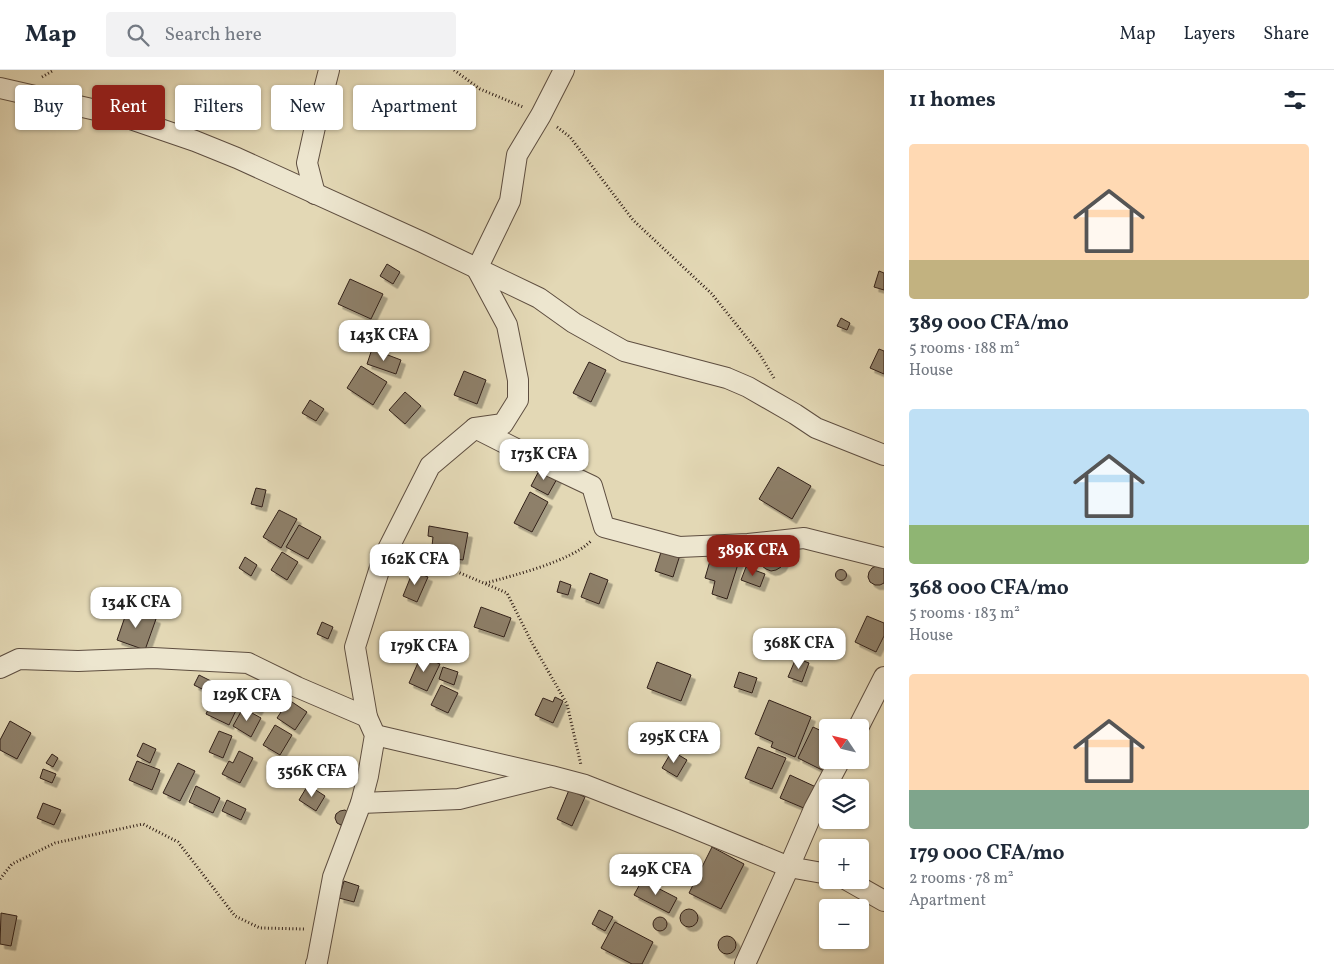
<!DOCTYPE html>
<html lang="en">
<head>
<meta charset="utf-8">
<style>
  body { margin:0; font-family:Vollkorn,serif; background:#f2f2f3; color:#1f2937; height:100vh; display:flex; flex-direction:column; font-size:19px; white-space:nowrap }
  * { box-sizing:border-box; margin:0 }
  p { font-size:16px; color:#747a83 }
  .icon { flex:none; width:28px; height:28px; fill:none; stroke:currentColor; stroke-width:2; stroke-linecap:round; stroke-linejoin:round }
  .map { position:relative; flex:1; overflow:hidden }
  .details { display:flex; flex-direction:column; background:#fff; width:450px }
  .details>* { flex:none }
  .hud { position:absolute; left:15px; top:15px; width:475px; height:45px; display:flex; gap:10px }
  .needle { width:32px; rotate:305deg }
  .tools { position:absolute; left:819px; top:649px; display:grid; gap:10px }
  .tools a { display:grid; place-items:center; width:50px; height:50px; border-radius:5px; background:#fff; box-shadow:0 1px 4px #0004; font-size:25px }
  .price { position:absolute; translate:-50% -42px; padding:0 11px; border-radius:10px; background:#fff; color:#222; font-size:16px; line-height:32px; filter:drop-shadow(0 1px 2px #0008) }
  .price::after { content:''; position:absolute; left:50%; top:30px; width:15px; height:11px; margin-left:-8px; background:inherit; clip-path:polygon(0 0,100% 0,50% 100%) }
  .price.selected { background:#8f2418; color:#fff }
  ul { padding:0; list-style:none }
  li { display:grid; align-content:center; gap:10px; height:265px; padding:0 25px }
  li span { display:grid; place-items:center; height:155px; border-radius:5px; color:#555 }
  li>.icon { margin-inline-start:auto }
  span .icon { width:90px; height:90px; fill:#fffc; stroke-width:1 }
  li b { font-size:21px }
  h2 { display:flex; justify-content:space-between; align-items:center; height:60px; padding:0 25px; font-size:21px }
  .pill { padding:0 18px; border-radius:5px; background:#fff; box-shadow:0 1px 4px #0004; font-size:18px; line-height:45px }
  .pill.selected { background:#8f2418; color:#fff }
  header { display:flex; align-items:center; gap:30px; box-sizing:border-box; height:70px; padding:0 25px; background:#fff; border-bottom:1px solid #e0e1e3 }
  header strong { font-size:24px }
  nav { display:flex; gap:28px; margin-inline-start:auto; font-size:18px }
  .search { width:350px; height:45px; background:#f2f2f3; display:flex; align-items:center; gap:12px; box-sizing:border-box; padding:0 18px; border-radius:5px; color:#747a83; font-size:19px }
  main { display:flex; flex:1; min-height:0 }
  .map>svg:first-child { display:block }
  .building { fill:#8e806a; stroke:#312019; filter:url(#shadow) }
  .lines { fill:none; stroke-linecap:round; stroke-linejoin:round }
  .minor-casing { stroke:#5e4e40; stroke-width:22 }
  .path { stroke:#312019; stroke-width:3; stroke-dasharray:1 2.5; stroke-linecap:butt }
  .minor { stroke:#ede6cf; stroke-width:20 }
</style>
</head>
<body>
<header>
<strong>Map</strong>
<div class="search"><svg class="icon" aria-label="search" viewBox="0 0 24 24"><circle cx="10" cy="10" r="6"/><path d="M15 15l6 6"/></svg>Search here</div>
<nav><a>Map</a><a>Layers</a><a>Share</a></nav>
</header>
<main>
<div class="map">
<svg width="884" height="894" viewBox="0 0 884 894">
  <defs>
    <filter id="shadow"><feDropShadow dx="4.5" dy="4.5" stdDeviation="0" flood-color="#0004"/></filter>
  </defs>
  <rect width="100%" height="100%" fill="#e3d8b5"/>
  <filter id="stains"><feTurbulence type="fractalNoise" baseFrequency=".004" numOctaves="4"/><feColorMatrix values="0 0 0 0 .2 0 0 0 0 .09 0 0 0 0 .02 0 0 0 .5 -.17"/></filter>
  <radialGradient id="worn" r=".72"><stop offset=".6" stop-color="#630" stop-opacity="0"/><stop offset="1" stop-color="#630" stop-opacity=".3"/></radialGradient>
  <g class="building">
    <polygon points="387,194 400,202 393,214 380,206"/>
    <polygon points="879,201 884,203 884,220 874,217"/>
    <polygon points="350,209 383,224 371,249 338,234"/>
    <polygon points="841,248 850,253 847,260 837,256"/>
    <polygon points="372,279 401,290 396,304 367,294"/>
    <polygon points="879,279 884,281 884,304 870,298"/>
    <polygon points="589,292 606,300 591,332 573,323"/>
    <polygon points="361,296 387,312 373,335 347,318"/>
    <polygon points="464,301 486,310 477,334 454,325"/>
    <polygon points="405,322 421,336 405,354 389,340"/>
    <polygon points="310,330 324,339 316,351 302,343"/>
    <polygon points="541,397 558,407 548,425 531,416"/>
    <polygon points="778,397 811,416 792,449 759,429"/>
    <polygon points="256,418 266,420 262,437 251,434"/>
    <polygon points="530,422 548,432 532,462 514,453"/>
    <polygon points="279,440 297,449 281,478 263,467"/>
    <polygon points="299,455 321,467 308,489 286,477"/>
    <polygon points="429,456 468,463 463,490 431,485 433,467 428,466"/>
    <polygon points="778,478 782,482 785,487 784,492 781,497 776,500 771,501 766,499 762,496 760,490 761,485 763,480"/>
    <polygon points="662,479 680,485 673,507 655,501"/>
    <polygon points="282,482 298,492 287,510 271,500"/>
    <polygon points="712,484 739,491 727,529 712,524 715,511 705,508"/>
    <polygon points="245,487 257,495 251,506 239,498"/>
    <polygon points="876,496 882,496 884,498 884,513 880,515 875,515 870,512 868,507 869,502 872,498"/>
    <polygon points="746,497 765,504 760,517 741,510"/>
    <circle cx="841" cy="505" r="5.5"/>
    <polygon points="413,501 428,507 417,532 403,526"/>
    <polygon points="590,503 608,510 599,534 581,527"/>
    <polygon points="560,511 571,515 568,525 557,522"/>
    <polygon points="481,537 511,548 504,567 474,557"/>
    <polygon points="128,538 156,549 145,580 117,570"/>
    <polygon points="867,546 884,553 884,566 876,582 855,572"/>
    <polygon points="322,552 333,557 328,569 317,564"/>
    <polygon points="421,586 440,594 427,621 409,613"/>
    <polygon points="796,588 809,593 802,612 788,607"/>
    <polygon points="657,592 691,605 681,631 647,618"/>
    <polygon points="443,597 458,602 454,615 439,609"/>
    <polygon points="739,602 757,608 752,623 734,617"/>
    <polygon points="199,605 213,612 208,622 194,615"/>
    <polygon points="220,613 244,624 229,655 206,644"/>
    <polygon points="441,615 458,623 448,643 431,635"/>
    <polygon points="250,619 265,626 257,641 243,634"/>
    <polygon points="555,627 563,631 553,653 535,645 543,628 553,632"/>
    <polygon points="289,630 307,642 295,660 277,648"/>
    <polygon points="769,630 811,647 795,687 771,677 773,672 755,664"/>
    <polygon points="243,638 261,648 251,667 233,656"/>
    <polygon points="10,651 31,663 17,689 0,680 0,670"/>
    <polygon points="275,655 292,665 280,685 263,675"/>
    <polygon points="813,657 828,664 828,690 830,690 824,701 798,688"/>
    <polygon points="219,661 232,666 223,688 209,682"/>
    <polygon points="143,673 156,679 150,693 137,686"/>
    <polygon points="758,677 786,688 772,719 745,708"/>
    <polygon points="239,681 253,688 240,713 222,704 229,691 233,693"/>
    <polygon points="672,681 687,690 677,707 662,698"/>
    <polygon points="52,684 58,688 53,697 46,693"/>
    <polygon points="137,691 160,700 152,720 129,710"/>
    <polygon points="178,693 195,701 180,731 163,723"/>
    <polygon points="43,699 56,704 52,713 40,708"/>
    <polygon points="790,705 816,717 806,739 780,728"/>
    <polygon points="308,715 325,726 316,741 299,730"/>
    <polygon points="196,716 220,728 213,743 189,732"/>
    <polygon points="569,720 585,727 572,756 557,749"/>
    <polygon points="227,730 246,739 241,750 222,741"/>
    <polygon points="43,733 61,740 54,755 37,748"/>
    <polygon points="345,740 349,743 346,755 341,755 337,753 335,748 336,744 340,741"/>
    <polygon points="712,777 744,794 721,839 689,823"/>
    <polygon points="642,810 677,828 669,843 634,825"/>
    <polygon points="344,811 359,816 354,832 339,828"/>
    <circle cx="689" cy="848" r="9"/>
    <polygon points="599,840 613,847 605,861 592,854"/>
    <polygon points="1,843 17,846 11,876 0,874"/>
    <circle cx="660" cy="854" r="7"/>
    <polygon points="615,852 653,872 642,894 632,894 601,878"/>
    <circle cx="727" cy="875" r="9"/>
  </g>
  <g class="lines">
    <g class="minor-casing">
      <g id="minor">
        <polyline points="0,18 122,46 195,71 237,88 422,172 539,228 574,253 624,281 727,308 748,317 795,344 816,358 884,385"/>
        <polyline points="315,124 307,93 319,39 329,0"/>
        <polyline points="477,199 510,131 517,85 541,45 564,0"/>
        <polyline points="475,358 554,398 592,416 604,457 679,477 748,474 804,468 884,488"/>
        <polyline points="0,598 19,589 78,591 153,588 248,593 297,617 367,647"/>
        <polyline points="858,658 884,607"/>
        <polyline points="375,665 551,706 585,715 677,751 789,797 828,804"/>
        <polyline points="361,733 459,729 547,707"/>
        <polyline points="847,810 884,831"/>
        <polyline points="316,894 317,892 333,807 361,733 368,706 375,665 367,647 355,577 382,491 430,396 475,358 503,354 518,330 518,310 507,255 477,199"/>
        <polyline points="745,894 789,797 814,739 840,690"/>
      </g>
    </g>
    <g class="path">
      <polyline points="454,0 480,19 523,37"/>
      <polyline points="42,7 54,0"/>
      <polyline points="557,57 570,67 633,150 712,224 759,283 774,308"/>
      <polyline points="406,487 453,500 507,523 532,573 567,634 581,695"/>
      <path d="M486,513C515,505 572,491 592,470"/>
      <polyline points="0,809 12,794 55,773 143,754 178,772 235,846 260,858 305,859"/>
    </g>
    <use href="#minor" class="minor"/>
  </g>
  <rect width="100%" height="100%" filter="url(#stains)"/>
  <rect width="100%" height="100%" fill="url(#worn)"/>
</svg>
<div class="tools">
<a><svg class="needle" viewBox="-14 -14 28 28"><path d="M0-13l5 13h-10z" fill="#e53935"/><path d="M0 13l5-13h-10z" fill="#747a83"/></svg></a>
<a><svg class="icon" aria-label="layers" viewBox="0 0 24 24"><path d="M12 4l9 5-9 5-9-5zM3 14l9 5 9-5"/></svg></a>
<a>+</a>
<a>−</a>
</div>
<b class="price" style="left:384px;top:292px">143K CFA</b>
<b class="price" style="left:544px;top:411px">173K CFA</b>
<b class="price selected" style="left:753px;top:507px">389K CFA</b>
<b class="price" style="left:415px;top:516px">162K CFA</b>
<b class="price" style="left:136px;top:559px">134K CFA</b>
<b class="price" style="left:799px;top:600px">368K CFA</b>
<b class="price" style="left:424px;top:603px">179K CFA</b>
<b class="price" style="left:247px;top:652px">129K CFA</b>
<b class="price" style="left:674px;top:694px">295K CFA</b>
<b class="price" style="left:312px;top:728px">356K CFA</b>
<b class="price" style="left:656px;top:826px">249K CFA</b>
<div class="hud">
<a class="pill">Buy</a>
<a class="pill selected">Rent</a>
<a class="pill">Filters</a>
<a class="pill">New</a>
<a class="pill">Apartment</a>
</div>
</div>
<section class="details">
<h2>11 homes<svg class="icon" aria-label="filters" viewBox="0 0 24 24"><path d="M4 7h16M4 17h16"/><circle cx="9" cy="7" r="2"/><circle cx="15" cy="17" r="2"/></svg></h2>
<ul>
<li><span style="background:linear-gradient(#ffd9b3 75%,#c2b280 0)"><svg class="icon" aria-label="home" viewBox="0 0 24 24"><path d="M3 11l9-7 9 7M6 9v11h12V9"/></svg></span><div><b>389 000 CFA/mo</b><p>5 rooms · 188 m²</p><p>House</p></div></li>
<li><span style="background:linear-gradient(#bfe0f5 75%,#8fb573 0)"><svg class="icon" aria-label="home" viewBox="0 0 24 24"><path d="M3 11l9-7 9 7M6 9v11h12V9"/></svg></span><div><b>368 000 CFA/mo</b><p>5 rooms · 183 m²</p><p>House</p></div></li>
<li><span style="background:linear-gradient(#ffd9b3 75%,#7fa58c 0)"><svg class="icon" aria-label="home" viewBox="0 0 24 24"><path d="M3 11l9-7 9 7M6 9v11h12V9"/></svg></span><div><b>179 000 CFA/mo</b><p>2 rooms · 78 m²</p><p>Apartment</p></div></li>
</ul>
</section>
</main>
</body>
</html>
